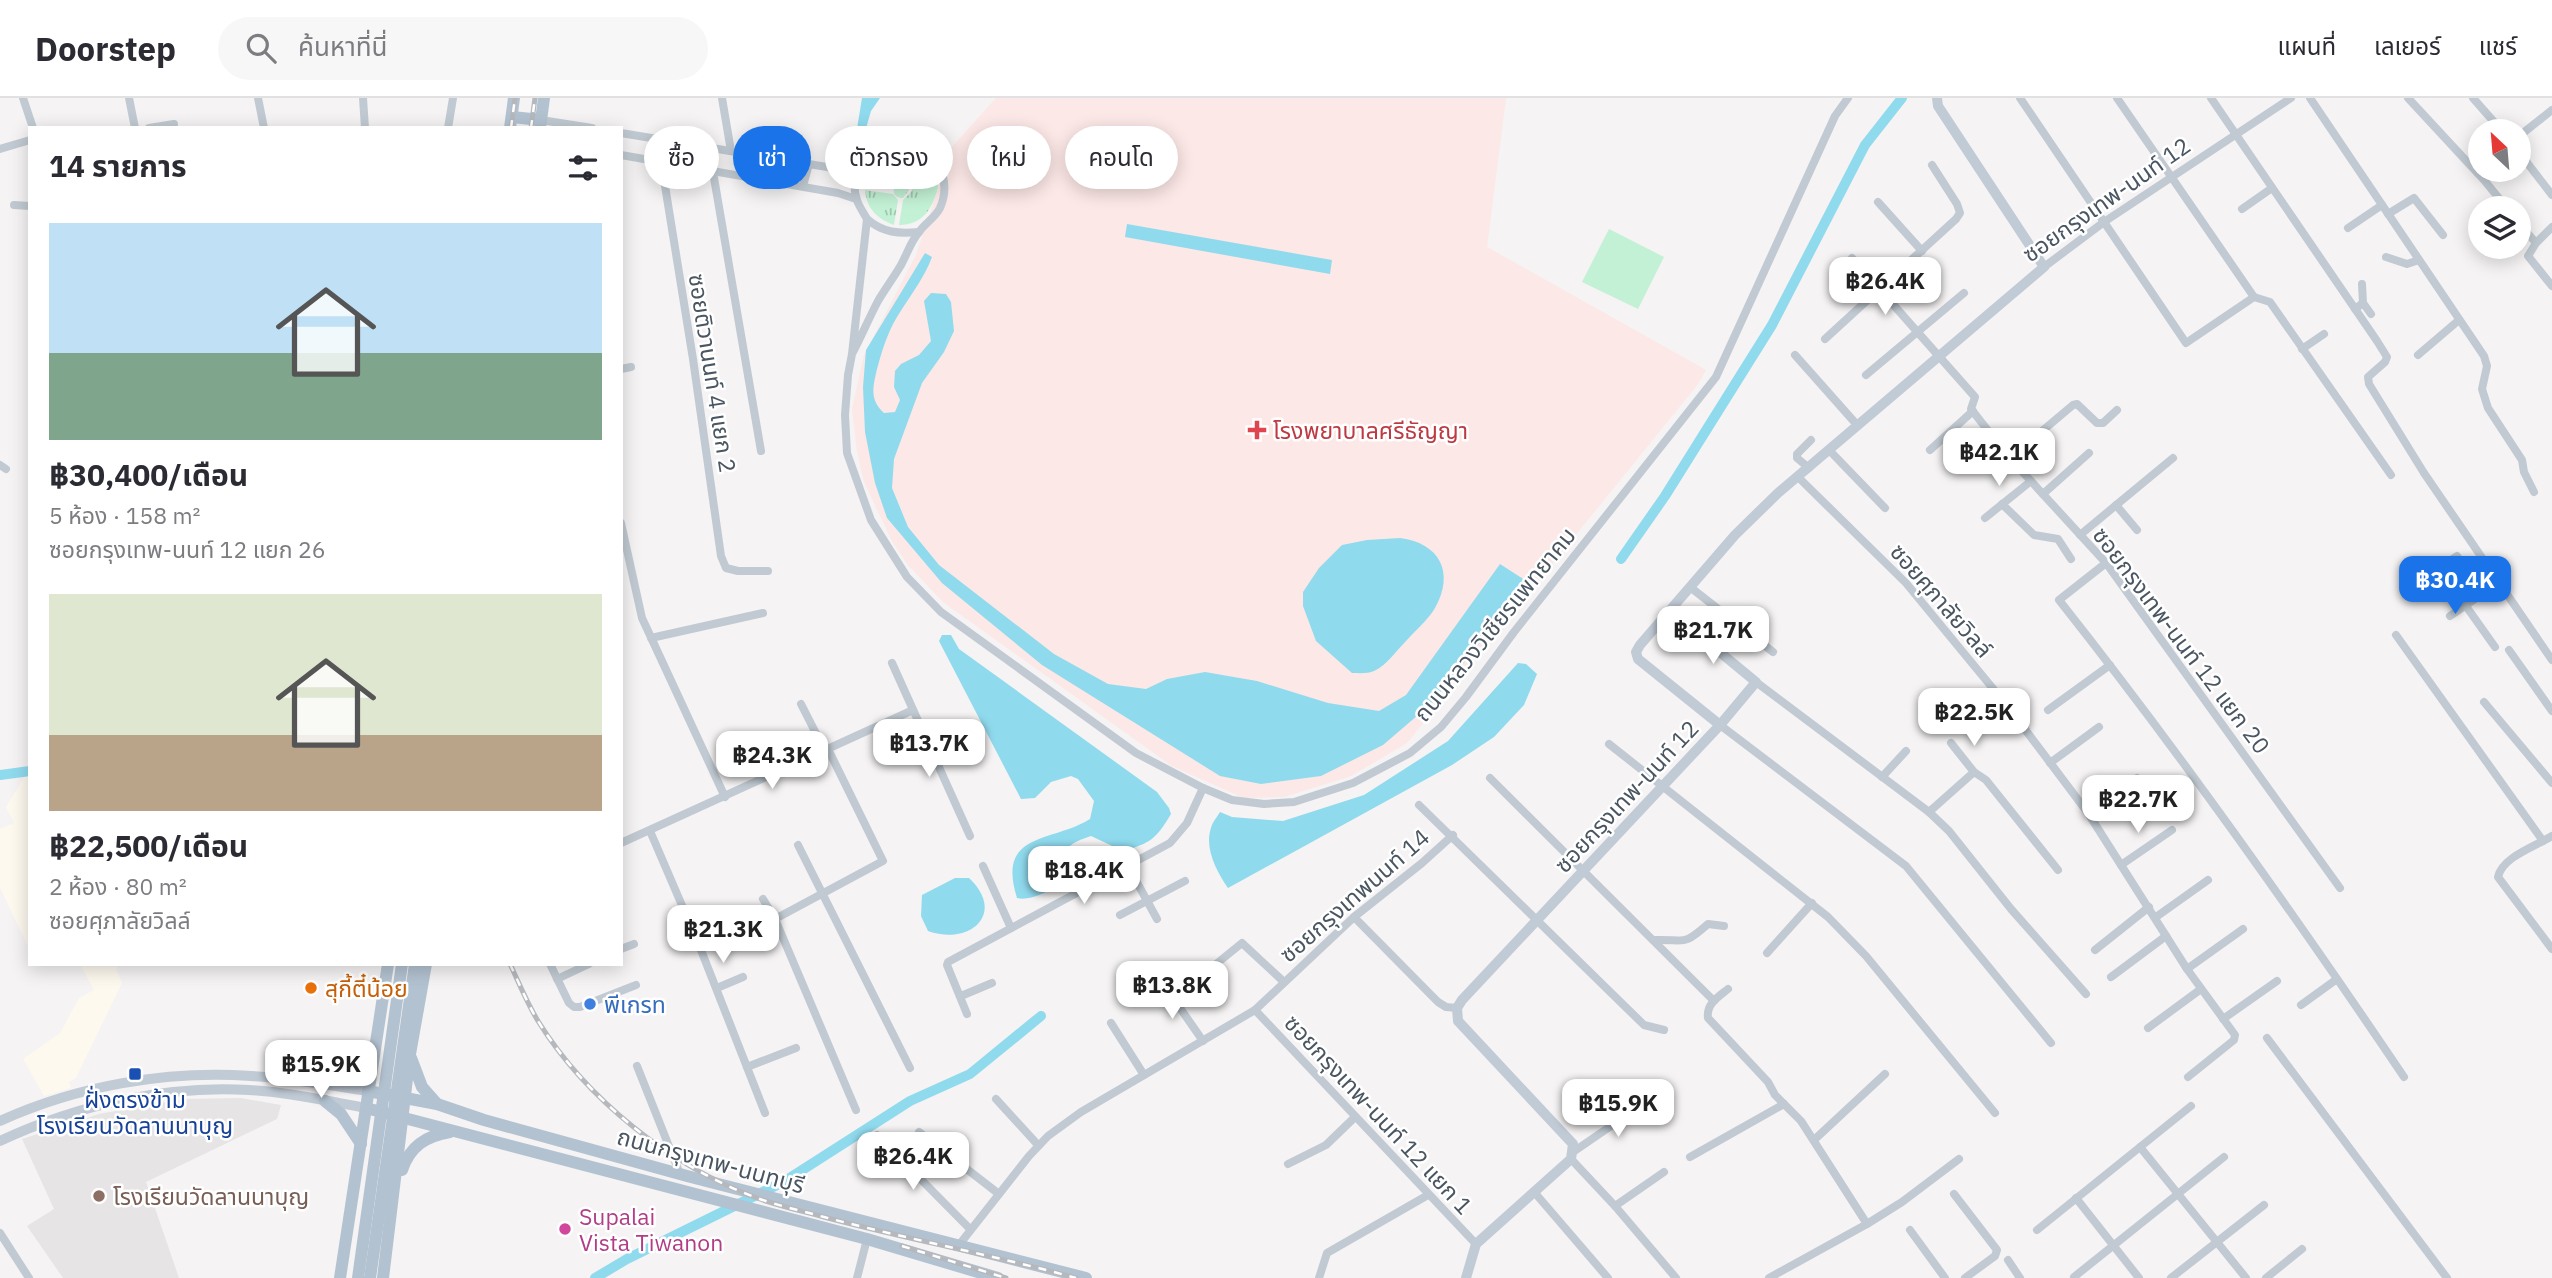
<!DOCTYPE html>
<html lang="th">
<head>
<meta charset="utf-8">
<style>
  body { margin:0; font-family:"IBM Plex Sans","Noto Sans Thai",sans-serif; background:#f7f7f7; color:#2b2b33; height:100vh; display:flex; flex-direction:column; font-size:26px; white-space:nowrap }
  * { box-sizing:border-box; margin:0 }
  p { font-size:23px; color:#7c7c81 }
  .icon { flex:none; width:38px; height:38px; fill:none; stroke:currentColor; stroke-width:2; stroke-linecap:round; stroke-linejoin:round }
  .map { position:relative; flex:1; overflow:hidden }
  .sheet { position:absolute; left:28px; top:28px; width:595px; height:840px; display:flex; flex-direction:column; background:#fff; border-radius:0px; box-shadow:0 4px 18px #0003 }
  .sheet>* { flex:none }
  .guide { position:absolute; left:644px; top:28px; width:665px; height:63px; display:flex; gap:14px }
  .needle { width:46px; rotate:334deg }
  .tools { position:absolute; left:2468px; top:21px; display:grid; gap:14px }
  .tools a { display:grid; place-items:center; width:63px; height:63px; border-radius:50%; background:#fff; box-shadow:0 4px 18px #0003; font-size:35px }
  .price { position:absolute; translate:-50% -60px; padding:0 16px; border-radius:14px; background:#fff; color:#222; font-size:23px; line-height:46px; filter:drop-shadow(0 2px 4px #0008) }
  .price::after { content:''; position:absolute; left:50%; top:42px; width:21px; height:16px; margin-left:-10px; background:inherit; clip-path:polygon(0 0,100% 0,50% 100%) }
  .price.selected { background:#1a73e8; color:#fff }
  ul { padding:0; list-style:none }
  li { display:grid; align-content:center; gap:14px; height:371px; padding:0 21px }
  li span { display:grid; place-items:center; height:217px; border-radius:0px; color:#555 }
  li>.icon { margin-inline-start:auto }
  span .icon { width:126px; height:126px; fill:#fffc; stroke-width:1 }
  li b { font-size:30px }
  h2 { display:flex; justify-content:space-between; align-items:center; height:84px; padding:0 21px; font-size:30px }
  .chip { padding:0 24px; border-radius:32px; background:#fff; box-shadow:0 4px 18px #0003; font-size:24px; line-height:63px }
  .chip.selected { background:#1a73e8; color:#fff }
  header { display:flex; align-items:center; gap:42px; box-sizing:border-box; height:98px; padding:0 35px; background:#fff; border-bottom:2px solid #e1e1e2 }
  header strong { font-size:33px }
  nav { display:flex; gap:38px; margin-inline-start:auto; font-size:24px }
  .search { width:490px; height:63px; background:#f7f7f7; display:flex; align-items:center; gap:18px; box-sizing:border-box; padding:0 24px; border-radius:38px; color:#7c7c81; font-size:26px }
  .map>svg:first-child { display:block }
  .commercial { fill:#fdf9ef }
  .education { fill:#e6e4e5 }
  .medical { fill:#fce8e6 }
  .grass { fill:url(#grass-tufts) }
  .garden { fill:#c3f1d5 }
  .water { fill:#90daee }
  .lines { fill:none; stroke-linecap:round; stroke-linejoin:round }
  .canal { stroke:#90daee; stroke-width:10 }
  .street { stroke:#c1cad2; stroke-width:8 }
  .secondary { stroke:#c1cbd6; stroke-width:10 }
  .primary { stroke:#b3c2d1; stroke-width:12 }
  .rail-casing { stroke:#b5b8bd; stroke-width:5 }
  .rail { stroke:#fff; stroke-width:2.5; stroke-dasharray:8; stroke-linecap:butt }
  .primary-bridge { stroke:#b3c2d1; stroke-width:12 }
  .health-dot { fill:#e0444e; stroke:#fff; stroke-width:2.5 }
  .food-dot { fill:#e8710a; stroke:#fff; stroke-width:2.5 }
  .shop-dot { fill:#3f7fe0; stroke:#fff; stroke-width:2.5 }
  .transit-dot { fill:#1a4fb4; stroke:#fff; stroke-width:2.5 }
  .education-dot { fill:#8d6e63; stroke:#fff; stroke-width:2.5 }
  .hotel-dot { fill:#d1479c; stroke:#fff; stroke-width:2.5 }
  .labels { text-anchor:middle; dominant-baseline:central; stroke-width:5; stroke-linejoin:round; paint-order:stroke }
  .street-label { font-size:23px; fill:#4a5661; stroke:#fff }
  .health-label { font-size:23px; fill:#be3a42; stroke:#fff; text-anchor:start }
  .food-label { font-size:23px; fill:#c56008; stroke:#fff; text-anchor:start }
  .shop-label { font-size:23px; fill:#366cbe; stroke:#fff; text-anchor:start }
  .transit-label { font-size:23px; fill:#164399; stroke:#fff }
  .education-label { font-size:23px; fill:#785e54; stroke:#fff; text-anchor:start }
  .hotel-label { font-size:23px; fill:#b23c85; stroke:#fff; text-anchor:start }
</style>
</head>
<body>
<header>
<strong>Doorstep</strong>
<div class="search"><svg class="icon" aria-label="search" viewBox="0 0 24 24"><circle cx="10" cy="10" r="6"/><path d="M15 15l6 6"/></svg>ค้นหาที่นี่</div>
<nav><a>แผนที่</a><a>เลเยอร์</a><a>แชร์</a></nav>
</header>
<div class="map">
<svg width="2552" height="1180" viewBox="0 0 2552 1180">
  <defs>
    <pattern id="grass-tufts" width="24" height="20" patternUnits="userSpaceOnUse" patternTransform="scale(1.75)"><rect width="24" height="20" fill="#c3f1d5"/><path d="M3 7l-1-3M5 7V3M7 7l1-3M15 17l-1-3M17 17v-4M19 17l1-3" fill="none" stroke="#a0c6b0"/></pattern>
  </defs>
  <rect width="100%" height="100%" fill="#f5f3f3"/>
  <g class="commercial">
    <polygon points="30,676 30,853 0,790 0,731 14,725 6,709 24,679"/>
    <polygon points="80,866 120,866 116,871 122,885 76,980 69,984 71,990 44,998 23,961 60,935 79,900 94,892"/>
  </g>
  <polygon class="education" points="241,1000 281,1007 277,1021 146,1084 179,1180 63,1180 27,1128 54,1111 22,1041 99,1016 182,1001"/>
  <polygon class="medical" points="996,0 1506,0 1487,149 1706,272 1698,286 1407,645 1351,678 1284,699 1244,700 1172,668 943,504 908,467 892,443 864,384 857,353 852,311 864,257 916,157 952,49"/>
  <g class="grass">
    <path d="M896,56H905L898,84L906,85L909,92L903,100C892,100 892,91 897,84L891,87L868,78L877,63Z"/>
    <path d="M911,58C928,63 934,72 938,89C933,110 923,127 899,127L903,102L912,93L910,85L906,82Z"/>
    <path d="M865,92L893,96L898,102L894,127C876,120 867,111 865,92Z"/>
  </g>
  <polygon class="garden" points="1609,131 1664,159 1638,211 1582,184"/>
  <g class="water">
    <polygon points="862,0 880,0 871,13 862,44 855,43"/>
    <polygon points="1127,126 1332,162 1330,176 1125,139"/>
    <path d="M925,155L932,159C925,178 913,194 902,211C889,230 883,249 877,271C873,289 869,301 884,315L895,314L900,302L894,289L895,273L901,266L919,257L931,243L924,203L931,195L946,196L951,204L954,233L944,254L922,285L894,361L892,390L908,429L939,467L1054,556L1108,586L1146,591L1167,581L1205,574L1257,583L1328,605L1379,613L1406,597L1500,466L1528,484L1432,605L1383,647L1321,678L1261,686L1220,678L1042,567L942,485L887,420L875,385L865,334L863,289L866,252Z"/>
    <path d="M1400,440C1440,445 1455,475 1435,510C1428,522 1415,533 1406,543C1396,553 1387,567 1374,573C1368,576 1359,575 1352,575L1316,543L1303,508V494L1319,470L1342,447L1367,442Z"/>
    <path d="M942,537H951L959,551L1157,694L1169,710L1171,716C1156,741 1151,745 1123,753L1091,738C1059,748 1062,758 1055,789C1044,795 1030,803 1017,800C996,733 1052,745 1090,721L1094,703L1078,681L1071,678L1051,684L1035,700L1021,701L939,543Z"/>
    <path d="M1518,565L1526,566L1537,576L1524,607L1494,639L1452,667L1228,790C1217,774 1204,750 1211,730C1212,725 1217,719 1220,714L1232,719L1283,723L1364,697L1448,643Z"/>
    <path d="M955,780H969C1007,816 969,848 928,833L921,818L922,797Z"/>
  </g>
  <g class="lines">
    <g class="canal">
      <polyline points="1621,461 1665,398 1772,227 1865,47 1902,0"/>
      <polyline points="0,677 30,673"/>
      <polyline points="595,1180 627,1161 785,1083 910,1003 970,976 1041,918"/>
    </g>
    <g class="street">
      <polyline points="23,0 33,30"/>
      <polyline points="129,0 135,30"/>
      <polyline points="258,0 264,30"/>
      <polyline points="363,0 365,30"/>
      <polyline points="722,0 731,53"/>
      <polyline points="2020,0 2186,245 2254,199"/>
      <polyline points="2117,0 2254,199 2270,204 2391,377"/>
      <polyline points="2211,0 2377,243 2387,259 2385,264 2368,279 2369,286 2424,375 2552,562"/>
      <polyline points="2310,0 2484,258 2487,268 2482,291 2488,310 2522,362 2524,374 2534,394"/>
      <polyline points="2408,0 2484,82 2507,110"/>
      <polyline points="2473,0 2502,33"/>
      <polyline points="541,22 592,30"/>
      <polyline points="149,30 174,26"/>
      <polyline points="448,30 453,0"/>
      <polyline points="621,35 845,72 860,70"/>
      <polyline points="2518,39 2552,12"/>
      <polyline points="664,43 661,63 693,261 721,458 726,470 738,473 768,473"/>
      <polyline points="0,51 30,42"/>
      <polyline points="2518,53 2552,97"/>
      <polyline points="621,57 838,95 856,101"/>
      <polyline points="713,74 761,353"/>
      <polyline points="803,88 809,66"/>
      <polyline points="1878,104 1922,153"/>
      <polyline points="14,107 30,108"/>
      <polyline points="2242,111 2272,90"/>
      <polyline points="2388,116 2414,100 2443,137"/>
      <path d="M867,121C883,135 899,136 919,134"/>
      <polyline points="2518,124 2536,145"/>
      <polyline points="2552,129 2536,145 2528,158 2552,188"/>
      <polyline points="2348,130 2382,107"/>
      <polyline points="2386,159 2407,166 2419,162"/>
      <polyline points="1852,160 1975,299 1971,311 2008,358 2106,465 2340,790"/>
      <polyline points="2044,169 2104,124 2291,0"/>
      <polyline points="2362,186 2363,205"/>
      <polyline points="2355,211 2363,205 2371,216"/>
      <polyline points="1825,241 1956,121 1960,115 1957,106 1932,67"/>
      <polyline points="2302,251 2324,236"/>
      <path d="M852,256C861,239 869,220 878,203C885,191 894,179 901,167C907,156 911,143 919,134C925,125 935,120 940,110C946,97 946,81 939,69C915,25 840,54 857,102C859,109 864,115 867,121L852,256L848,277L845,317L847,355L871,422L907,479L941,514L1136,655L1203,690L1232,702L1264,706L1294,704L1353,685L1410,655L1441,629L1466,599L1514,534L1716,279L1835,18L1848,0"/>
      <polyline points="1795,257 1858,328"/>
      <polyline points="2418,257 2459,222"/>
      <polyline points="621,271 631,269"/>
      <polyline points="1866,277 1964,195"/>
      <polyline points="1829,352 1885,410"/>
      <polyline points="1930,352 1973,313"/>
      <polyline points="2010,360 2073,307 2077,306 2097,325 2103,325 2117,312"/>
      <polyline points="0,367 6,371"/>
      <polyline points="1809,370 1797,360 1797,356 1811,342"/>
      <polyline points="1798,379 1906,485 2009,610 2088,715 2187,871 2235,937 2234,942 2188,979"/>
      <polyline points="2043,396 2089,355"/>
      <polyline points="2002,406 2034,437 2058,441 2071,461"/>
      <polyline points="2116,407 2137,432"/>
      <polyline points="1985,420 2031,383"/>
      <polyline points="621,425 642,520 725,699"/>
      <polyline points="2080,437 2173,360"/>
      <path d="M2106,465L2059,502C2181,656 2294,816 2404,979"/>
      <polyline points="2439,470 2495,549"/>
      <polyline points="2425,479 2457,458 2484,495"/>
      <polyline points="1690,489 1773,554"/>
      <polyline points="2450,518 2500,484"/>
      <polyline points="2396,537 2543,743"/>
      <polyline points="651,540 763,515"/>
      <polyline points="2509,552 2552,613"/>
      <polyline points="892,565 970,738"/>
      <polyline points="1756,584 1929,714 1949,733 2011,811 2086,896"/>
      <polyline points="2484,604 2552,685"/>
      <polyline points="801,606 825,653"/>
      <polyline points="2048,612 2110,567"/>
      <polyline points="1720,627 1906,768 2051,945"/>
      <polyline points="1951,645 1974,674"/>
      <polyline points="1609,646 1828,819 1866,858 1995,1015"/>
      <polyline points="2050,665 2099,629"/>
      <polyline points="1882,679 1906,653"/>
      <polyline points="1490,680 1714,903"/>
      <polyline points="1419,707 1644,927 1664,932"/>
      <polyline points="1929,714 1974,674 1986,682 2058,772"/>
      <polyline points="2088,715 2137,680"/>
      <polyline points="650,733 699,847 765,1015"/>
      <path d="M2552,738C2536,748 2502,759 2498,779L2552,851"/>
      <polyline points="621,745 913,612"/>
      <polyline points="798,747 910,970"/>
      <polyline points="2121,767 2172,732"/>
      <polyline points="983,768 1011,830"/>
      <polyline points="1128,768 1157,821"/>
      <polyline points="763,801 775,821 856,1012"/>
      <polyline points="1120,817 1185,783"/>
      <polyline points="1354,819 1438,904 1446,909 1457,910"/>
      <polyline points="2156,819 2208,782"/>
      <polyline points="775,821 883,763 828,651"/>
      <path d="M1655,842C1686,841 1682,849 1708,826L1724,828"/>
      <polyline points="621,851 634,846"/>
      <polyline points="2095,852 2149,809"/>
      <polyline points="1767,855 1812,805"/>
      <polyline points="550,866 569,905 574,909 580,909 636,887"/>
      <polyline points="2187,871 2243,831"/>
      <polyline points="2111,879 2166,838"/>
      <polyline points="557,881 589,866"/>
      <polyline points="1164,887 1203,943"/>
      <polyline points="717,890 743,879"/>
      <path d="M1728,891C1718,899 1706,906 1708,920L1768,984L1775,997L1801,1023L1867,1126"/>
      <polyline points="961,898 992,885"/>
      <polyline points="1173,901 1242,845 1284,884"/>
      <polyline points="2301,907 2337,881"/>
      <polyline points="1255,912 1476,1146"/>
      <polyline points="967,916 947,867 948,864 1170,745 1187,725 1203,690"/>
      <polyline points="2223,921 2277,883"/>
      <polyline points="1111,925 1144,977"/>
      <polyline points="2148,930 2201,891"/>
      <polyline points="2267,940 2447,1180"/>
      <polyline points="637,968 680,1076"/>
      <polyline points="747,969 796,950"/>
      <polyline points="996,1001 1038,1047"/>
      <polyline points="919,1034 999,1096"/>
      <polyline points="877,1037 970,1131"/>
      <polyline points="1814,1042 1885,976"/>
      <polyline points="2140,1049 2246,1180"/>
      <polyline points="1573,1054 1646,1004"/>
      <polyline points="1690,1059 1784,1006"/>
      <polyline points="1571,1061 1615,1108 1676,1180"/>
      <polyline points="1288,1066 1326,1047 1355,1019"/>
      <polyline points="1535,1095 1608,1180"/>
      <polyline points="1954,1096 1997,1152 1995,1158 1965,1180"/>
      <polyline points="2076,1100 2139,1180"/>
      <polyline points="1615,1108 1664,1074"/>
      <polyline points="1910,1132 1945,1180"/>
      <polyline points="2037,1132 2191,1008"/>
      <polyline points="0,1135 29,1180"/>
      <polyline points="959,1147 1029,1058 1048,1038 1081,1014 1255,912 1354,819 1422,765 1453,737"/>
      <polyline points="2008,1162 2020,1180"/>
      <polyline points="2074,1179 2224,1059"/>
      <polyline points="857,1180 867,1141"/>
      <polyline points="1319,1180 1327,1155 1428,1097"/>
      <polyline points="1769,1180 1867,1126 1902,1104 1959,1061"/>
      <polyline points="2171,1180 2264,1107"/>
      <polyline points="2266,1180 2302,1151"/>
    </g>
    <g class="secondary">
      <polyline points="1720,627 1638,561 1636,554 1640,547 1735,437 1778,395 2044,169 1938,8 1937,0"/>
      <path d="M0,1023C77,988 166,972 251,978C290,980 329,987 368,993"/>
      <path d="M0,1043C77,1007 165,987 249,992C288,994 327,1003 366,1010"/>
      <polyline points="1466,1180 1476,1146 1571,1061 1573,1046 1458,923 1457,910 1462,902 1720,627 1756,584 1670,513"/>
    </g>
    <g class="primary">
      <polyline points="512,19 541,22"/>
      <polyline points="510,30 514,0"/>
      <polyline points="540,30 544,0"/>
      <polyline points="411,960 422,989 437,1006"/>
      <polyline points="368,993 437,1006 484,1022 687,1078 1086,1180"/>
      <polyline points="325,1003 341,1016 361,1046"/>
      <polyline points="366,1010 867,1141 998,1180"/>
      <path d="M402,1072C410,1048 426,1038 450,1034"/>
      <polyline points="340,1180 388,866"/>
      <polyline points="383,1180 410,956 426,866"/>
    </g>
    <g class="rail-casing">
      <g id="rail">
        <polyline points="511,30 515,0"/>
        <polyline points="531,30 535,0"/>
        <path d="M510,866C519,885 527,905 538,923C587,1002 671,1068 757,1100C779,1108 802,1113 824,1119C907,1141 993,1157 1076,1180"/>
        <polyline points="902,1148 1006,1180"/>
      </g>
    </g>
    <use href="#rail" class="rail"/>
    <g class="primary-bridge">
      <polyline points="358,1180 402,866"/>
      <polyline points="370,1180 415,866"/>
    </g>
  </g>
  <path class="health-dot" d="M1253.5 321.5h7v7h7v7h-7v7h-7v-7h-7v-7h7z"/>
  <circle class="food-dot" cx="311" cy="890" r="7"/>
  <circle class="shop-dot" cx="590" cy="906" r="7"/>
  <rect class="transit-dot" x="128" y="969" width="14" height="14" rx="3.5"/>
  <circle class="education-dot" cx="99" cy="1098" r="7"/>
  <circle class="hotel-dot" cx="565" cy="1131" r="7"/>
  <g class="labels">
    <g class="street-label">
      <text transform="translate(2106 101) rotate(-35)">ซอยกรุงเทพ-นนท์ 12</text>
      <text transform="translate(713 275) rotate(81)">ซอยติวานนท์ 4 แยก 2</text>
      <text transform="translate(1942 502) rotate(49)">ซอยศุภาลัยวิลล์</text>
      <text transform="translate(1494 526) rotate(-51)">ถนนหลวงวิเชียรแพทยาคม</text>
      <text transform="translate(2182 542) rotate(53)">ซอยกรุงเทพ-นนท์ 12 แยก 20</text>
      <text transform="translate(1626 698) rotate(-47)">ซอยกรุงเทพ-นนท์ 12</text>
      <text transform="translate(1354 797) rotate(-41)">ซอยกรุงเทพนนท์ 14</text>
      <text transform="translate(1379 1016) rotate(47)">ซอยกรุงเทพ-นนท์ 12 แยก 1</text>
      <text transform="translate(711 1062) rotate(15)">ถนนกรุงเทพ-นนทบุรี</text>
    </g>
    <g class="health-label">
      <text x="1273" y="332">โรงพยาบาลศรีธัญญา</text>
    </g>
    <g class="food-label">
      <text x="325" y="890">สุกี้ตี๋น้อย</text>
    </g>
    <g class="shop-label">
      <text x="604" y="906">พีเกรท</text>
    </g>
    <g class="transit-label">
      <text x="135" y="1001">ฝั่งตรงข้าม<tspan x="135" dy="26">โรงเรียนวัดลานนาบุญ</tspan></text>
    </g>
    <g class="education-label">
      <text x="113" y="1098">โรงเรียนวัดลานนาบุญ</text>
    </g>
    <g class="hotel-label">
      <text x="579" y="1118">Supalai<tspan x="579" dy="26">Vista Tiwanon</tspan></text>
    </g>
  </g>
</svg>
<div class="tools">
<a><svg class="needle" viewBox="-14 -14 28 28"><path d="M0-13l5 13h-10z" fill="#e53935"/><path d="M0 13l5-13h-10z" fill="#7c7c81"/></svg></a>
<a><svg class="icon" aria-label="layers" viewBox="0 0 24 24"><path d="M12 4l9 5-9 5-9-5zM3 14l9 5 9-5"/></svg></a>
</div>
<b class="price" style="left:1885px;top:219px">฿26.4K</b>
<b class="price" style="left:1999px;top:390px">฿42.1K</b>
<b class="price selected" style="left:2455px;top:518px">฿30.4K</b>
<b class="price" style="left:1713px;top:568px">฿21.7K</b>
<b class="price" style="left:1974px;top:650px">฿22.5K</b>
<b class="price" style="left:929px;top:681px">฿13.7K</b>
<b class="price" style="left:772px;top:693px">฿24.3K</b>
<b class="price" style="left:2138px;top:737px">฿22.7K</b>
<b class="price" style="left:1084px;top:808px">฿18.4K</b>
<b class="price" style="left:723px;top:867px">฿21.3K</b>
<b class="price" style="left:1172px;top:923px">฿13.8K</b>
<b class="price" style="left:321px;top:1002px">฿15.9K</b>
<b class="price" style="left:1618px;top:1041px">฿15.9K</b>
<b class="price" style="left:913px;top:1094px">฿26.4K</b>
<div class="guide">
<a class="chip">ซื้อ</a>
<a class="chip selected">เช่า</a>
<a class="chip">ตัวกรอง</a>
<a class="chip">ใหม่</a>
<a class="chip">คอนโด</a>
</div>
<section class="sheet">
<h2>14 รายการ<svg class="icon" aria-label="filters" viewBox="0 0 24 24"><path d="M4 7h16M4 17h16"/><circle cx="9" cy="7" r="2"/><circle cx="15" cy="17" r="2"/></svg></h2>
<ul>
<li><span style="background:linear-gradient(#bfe0f5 60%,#7fa58c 0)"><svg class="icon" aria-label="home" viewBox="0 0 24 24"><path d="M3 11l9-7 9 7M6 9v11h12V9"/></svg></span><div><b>฿30,400/เดือน</b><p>5 ห้อง · 158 m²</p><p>ซอยกรุงเทพ-นนท์ 12 แยก 26</p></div></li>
<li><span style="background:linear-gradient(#dfe7d0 65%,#b9a48a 0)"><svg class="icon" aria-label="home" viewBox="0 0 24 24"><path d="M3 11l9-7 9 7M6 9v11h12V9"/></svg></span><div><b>฿22,500/เดือน</b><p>2 ห้อง · 80 m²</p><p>ซอยศุภาลัยวิลล์</p></div></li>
</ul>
</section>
</div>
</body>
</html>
